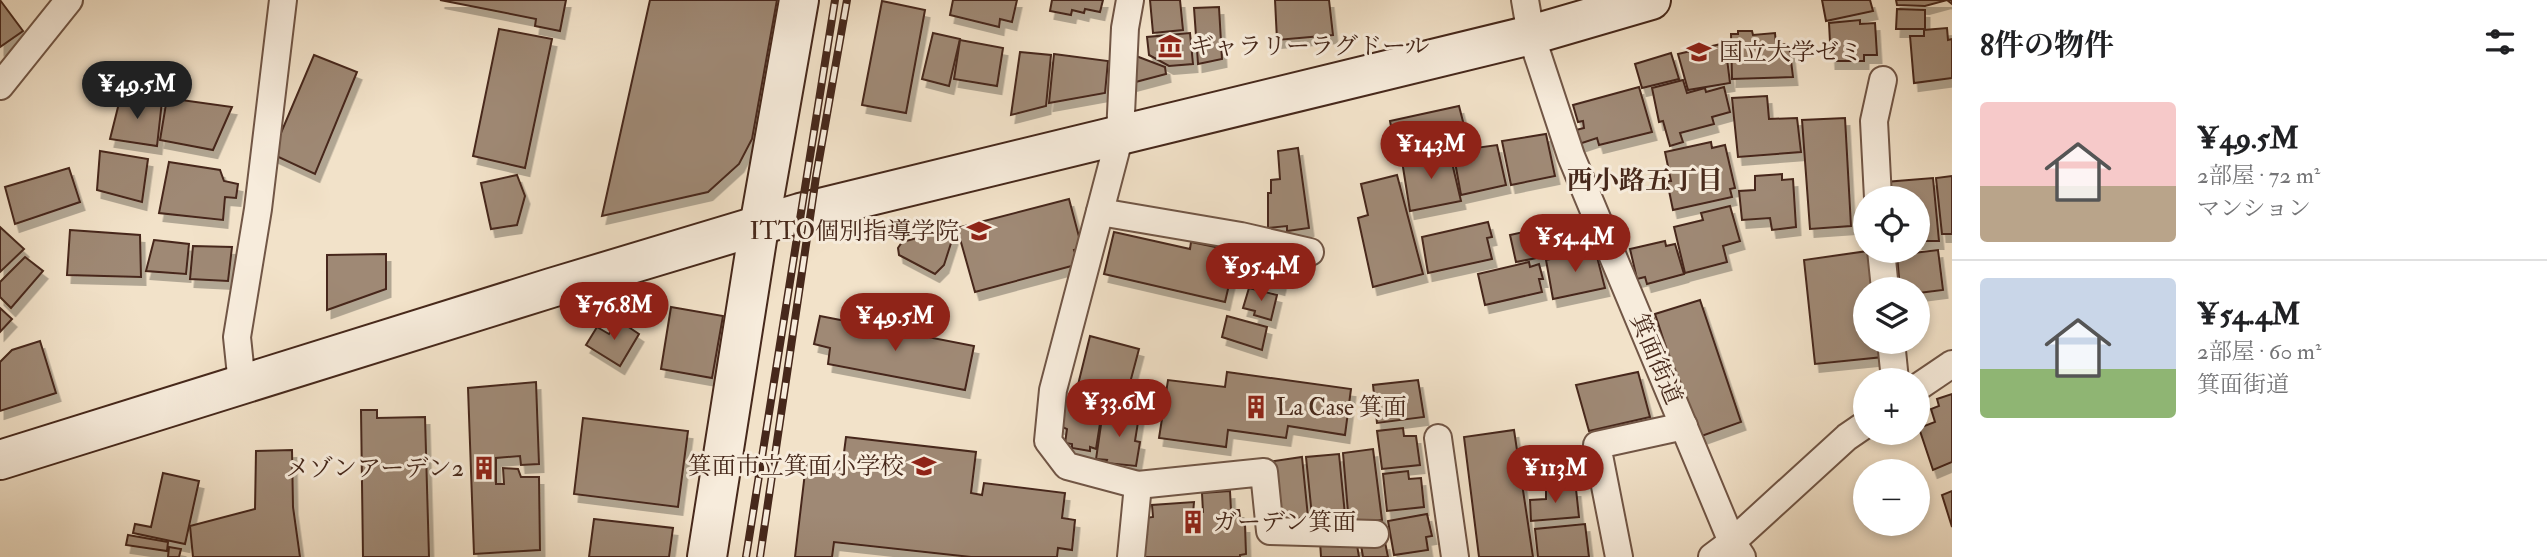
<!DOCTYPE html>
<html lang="ja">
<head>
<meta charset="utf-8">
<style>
  body { margin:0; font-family:"IM FELL Double Pica","Noto Serif JP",serif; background:#f2f2f2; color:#202124; height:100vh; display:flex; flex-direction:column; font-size:26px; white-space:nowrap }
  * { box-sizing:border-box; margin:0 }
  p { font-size:23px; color:#757577 }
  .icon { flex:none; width:38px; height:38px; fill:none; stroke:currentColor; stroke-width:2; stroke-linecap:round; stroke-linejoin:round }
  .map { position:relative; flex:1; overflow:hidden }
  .details { display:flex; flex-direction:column; background:#fff; width:595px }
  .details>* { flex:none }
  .buttons { position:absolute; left:1853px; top:186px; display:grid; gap:14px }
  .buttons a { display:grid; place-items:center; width:77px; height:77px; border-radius:50%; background:#fff; box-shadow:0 4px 10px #0003; font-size:35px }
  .price { position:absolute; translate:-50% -60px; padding:0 16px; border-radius:24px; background:#8f2418; color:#fff; font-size:23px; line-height:46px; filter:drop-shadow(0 2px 4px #0008) }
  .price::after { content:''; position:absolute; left:50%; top:42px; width:21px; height:16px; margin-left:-10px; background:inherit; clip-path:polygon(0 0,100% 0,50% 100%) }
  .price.current { background:#222; color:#fff }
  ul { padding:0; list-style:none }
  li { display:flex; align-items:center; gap:21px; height:175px; padding:0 28px }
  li+li { border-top:2px solid #e0e0e0 }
  li span { display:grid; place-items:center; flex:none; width:196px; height:140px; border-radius:7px; color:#555 }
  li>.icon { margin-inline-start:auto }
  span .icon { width:84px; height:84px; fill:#fffc; stroke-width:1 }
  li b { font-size:30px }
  h2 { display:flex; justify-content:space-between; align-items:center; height:84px; padding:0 28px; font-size:30px }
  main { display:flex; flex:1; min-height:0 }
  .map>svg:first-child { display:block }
  .building { fill:#9f8975; stroke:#46281b; stroke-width:2; filter:url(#shadow) }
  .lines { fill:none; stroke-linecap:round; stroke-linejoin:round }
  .street-casing { stroke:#715646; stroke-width:30 }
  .secondary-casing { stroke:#46281b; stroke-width:42 }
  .street { stroke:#f7ecdc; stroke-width:26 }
  .secondary { stroke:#f7ecdc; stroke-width:38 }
  .rail-casing { stroke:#46281b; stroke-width:8 }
  .rail { stroke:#f7ecdc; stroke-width:5; stroke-dasharray:16; stroke-linecap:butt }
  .labels { text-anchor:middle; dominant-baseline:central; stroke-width:6; stroke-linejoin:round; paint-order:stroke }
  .poi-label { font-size:24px; fill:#46281b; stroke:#f7ecdc; text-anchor:start }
  .street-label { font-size:24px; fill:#46281b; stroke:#f7ecdc }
  .neighbourhood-label { font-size:26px; font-weight:bold; fill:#46281b; stroke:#f7ecdc }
</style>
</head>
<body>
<main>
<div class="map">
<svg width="1952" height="557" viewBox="0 0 1952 557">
  <defs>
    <filter id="shadow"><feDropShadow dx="4.5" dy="8" stdDeviation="0" flood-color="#0004"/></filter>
  </defs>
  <rect width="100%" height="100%" fill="#f2e2c9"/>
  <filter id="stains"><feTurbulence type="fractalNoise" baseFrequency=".00286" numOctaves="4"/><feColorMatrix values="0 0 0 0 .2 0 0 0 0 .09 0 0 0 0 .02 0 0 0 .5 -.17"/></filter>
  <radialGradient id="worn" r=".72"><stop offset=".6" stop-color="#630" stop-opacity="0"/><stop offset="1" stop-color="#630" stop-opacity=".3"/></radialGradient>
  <g class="building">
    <polygon points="0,0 23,31 0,47"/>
    <polygon points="440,0 566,0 560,31 535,26 536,19"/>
    <polygon points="650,0 777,0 752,139 739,164 708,192 602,216"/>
    <polygon points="953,0 1017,0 1012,22 1000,19 999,27 950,15"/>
    <polygon points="1052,0 1103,0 1100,12 1085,9 1084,13 1072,10 1071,15 1050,11"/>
    <polygon points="1150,0 1180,0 1183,30 1153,33"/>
    <polygon points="1275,0 1329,0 1333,35 1277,40"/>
    <polygon points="1822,0 1870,0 1873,11 1826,21"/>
    <polygon points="1896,0 1952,0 1952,4 1947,0 1925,6 1897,5"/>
    <polygon points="882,1 925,10 906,113 862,105"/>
    <polygon points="1219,7 1222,59 1198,64 1194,8"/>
    <polygon points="1897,9 1925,10 1925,29 1896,29"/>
    <polygon points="1860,20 1860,24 1875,23 1877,55 1864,55 1864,61 1831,61 1829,23"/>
    <polygon points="1947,28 1948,40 1952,39 1952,78 1914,83 1910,36 1924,36 1924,30"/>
    <polygon points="499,29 552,39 525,168 473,156"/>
    <polygon points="1738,31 1752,31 1753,35 1775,33 1776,45 1789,44 1793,77 1732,79 1731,34 1738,34"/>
    <polygon points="933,33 960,39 949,86 922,79"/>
    <polygon points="1190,33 1193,64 1169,66 1149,55 1147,37"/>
    <polygon points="960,40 1003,48 997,86 954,79"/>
    <polygon points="1725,43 1730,83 1688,90 1678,54"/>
    <polygon points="1020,52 1051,55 1046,106 1011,115"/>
    <polygon points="1671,53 1679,79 1642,88 1635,64"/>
    <polygon points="1054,54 1108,61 1105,93 1049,103"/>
    <polygon points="314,55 357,72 315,174 272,154"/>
    <polygon points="1136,56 1165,67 1166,74 1128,84"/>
    <polygon points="1683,80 1687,93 1705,88 1706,92 1724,87 1730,112 1712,117 1714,124 1680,133 1683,142 1670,146 1663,121 1659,122 1652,88"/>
    <polygon points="1639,87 1652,132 1599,145 1597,138 1576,145 1572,131 1584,128 1583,121 1578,122 1573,105"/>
    <polygon points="121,95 162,101 157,146 110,139"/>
    <polygon points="1767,96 1769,119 1797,118 1801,152 1738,157 1732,98"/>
    <polygon points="167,98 232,107 213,150 160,140"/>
    <polygon points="1459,106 1468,141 1397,157 1390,121"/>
    <polygon points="1845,118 1851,226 1810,229 1802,120"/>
    <polygon points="1546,134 1555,176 1511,185 1502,141"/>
    <polygon points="1711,142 1712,148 1725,145 1735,188 1730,189 1732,197 1673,210 1667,181 1671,181 1665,152"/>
    <polygon points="1497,145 1506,185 1461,195 1453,151"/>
    <polygon points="1298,148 1309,228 1287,231 1287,226 1268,228 1268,193 1271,193 1271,180 1280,179 1278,151"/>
    <polygon points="1449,150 1461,201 1410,211 1402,161"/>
    <polygon points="100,151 148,159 142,202 97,190"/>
    <polygon points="169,162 220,170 224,181 238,184 236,198 225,197 223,220 159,213"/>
    <polygon points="69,168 80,202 15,224 5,187"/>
    <polygon points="1782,174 1782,180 1793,179 1796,227 1772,230 1770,218 1742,220 1739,191 1755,190 1755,176"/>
    <polygon points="517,175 525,196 517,225 491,229 481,183"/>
    <polygon points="1397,175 1423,274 1373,287 1358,218 1368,215 1361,184"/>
    <polygon points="1952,176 1952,234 1942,234 1936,178"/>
    <polygon points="1933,178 1939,241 1918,241 1918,198 1886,198 1885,182"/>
    <polygon points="1069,199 1082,248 1074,250 1079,264 975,292 957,228"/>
    <polygon points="1730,206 1740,241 1723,246 1727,262 1685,273 1674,227 1703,220 1701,213"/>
    <polygon points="1578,220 1584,242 1567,246 1568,252 1516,262 1510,235"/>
    <polygon points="1488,222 1492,237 1487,238 1492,259 1428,273 1422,237"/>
    <polygon points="0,227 24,249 0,272"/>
    <polygon points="70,230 140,235 141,277 67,275"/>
    <polygon points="947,230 953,237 944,265 935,274 899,255 898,248 902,242"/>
    <polygon points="1114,232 1190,249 1191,242 1225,249 1223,256 1235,259 1225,302 1104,274"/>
    <polygon points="154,240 189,244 186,274 146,271"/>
    <polygon points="1665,241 1666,246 1675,244 1684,274 1647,284 1645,277 1637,279 1630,249"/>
    <polygon points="193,246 232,247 228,281 190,279"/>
    <polygon points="1595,249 1605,288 1553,299 1546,260"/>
    <polygon points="1938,250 1943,290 1918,293 1918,289 1900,289 1897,255"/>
    <polygon points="1868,251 1873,289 1866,289 1866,341 1881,341 1883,357 1815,364 1804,260"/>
    <polygon points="1252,253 1286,260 1280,287 1262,282 1263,278 1247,273"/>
    <polygon points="386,254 386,289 327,310 327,255"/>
    <polygon points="25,257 43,271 11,308 0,297 0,282"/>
    <polygon points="1529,262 1530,267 1539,264 1543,279 1539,279 1542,292 1485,305 1478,274"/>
    <polygon points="1249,288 1277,295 1271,320 1254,315 1255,311 1243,308"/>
    <polygon points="1700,300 1741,422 1696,438 1655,314"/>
    <polygon points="671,307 723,316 712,378 661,369"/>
    <polygon points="0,308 12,319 0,332"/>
    <polygon points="820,316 974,346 965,390 828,364 830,348 814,344"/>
    <polygon points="1227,316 1267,327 1262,350 1222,337"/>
    <polygon points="618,320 639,334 620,366 586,345 597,327 609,334"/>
    <polygon points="1090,336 1139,349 1122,413 1074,401"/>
    <polygon points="40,341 56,393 0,411 0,362 12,350"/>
    <polygon points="1227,372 1351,389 1345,435 1288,426 1286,438 1228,430 1226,447 1159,438 1168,380 1225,387"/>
    <polygon points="1638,372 1650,417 1589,431 1576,385"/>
    <polygon points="1418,380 1424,417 1377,423 1373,385"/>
    <polygon points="536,382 539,464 521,465 520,456 496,458 496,484 504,484 503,468 518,469 521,477 539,477 540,550 474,554 468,388"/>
    <polygon points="1952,394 1952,462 1933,470 1919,428 1935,422 1931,409 1939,406 1937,399"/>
    <polygon points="1065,401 1102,411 1096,449 1090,447 1090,451 1072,448 1072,444 1065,443 1067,429 1060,426"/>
    <polygon points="361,410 377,410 377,418 425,417 429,557 363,557"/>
    <polygon points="1103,411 1139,416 1135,441 1140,442 1136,466 1106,463 1107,460 1096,459"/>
    <polygon points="583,418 688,431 678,507 574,494"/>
    <polygon points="1403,428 1404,436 1416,436 1420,465 1382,469 1377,431"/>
    <polygon points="1514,430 1533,557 1479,557 1464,437"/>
    <polygon points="846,437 976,452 971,493 982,495 984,483 1065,493 1062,518 1075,520 1072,550 1058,548 1057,557 971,557 834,542 832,557 795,557 806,464 842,468"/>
    <polygon points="1373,449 1382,520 1349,524 1343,453"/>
    <polygon points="292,450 293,507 300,557 193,557 190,526 255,509 256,451"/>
    <polygon points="1339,454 1346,525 1313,526 1306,457"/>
    <polygon points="1302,457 1309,527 1279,529 1274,461"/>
    <polygon points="1408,471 1409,479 1421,478 1424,507 1387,511 1383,474"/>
    <polygon points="163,473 199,481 185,544 133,533 135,524 151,527"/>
    <polygon points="1546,489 1576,489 1579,517 1531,521 1530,500 1546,499"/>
    <polygon points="1230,491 1231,510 1239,510 1241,525 1245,525 1246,554 1240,555 1240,557 1144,557 1142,534 1147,534 1145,518 1153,517 1152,505 1194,502 1193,514 1203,512 1202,493"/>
    <polygon points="1952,491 1952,527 1942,495"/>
    <polygon points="1427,514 1432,536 1426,537 1428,550 1394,555 1388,521"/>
    <polygon points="594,519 673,528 669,557 589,557"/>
    <polygon points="1585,524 1589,557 1538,557 1535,529"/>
    <polygon points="128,535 168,542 167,551 126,545"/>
    <polygon points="1320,541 1357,545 1359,557 1321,557"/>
    <polygon points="1385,542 1388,557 1363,557 1361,545"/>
    <polygon points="169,547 181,549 179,557 168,557"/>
  </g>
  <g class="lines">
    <g class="street-casing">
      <g id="street">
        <polyline points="1130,0 1125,28 1120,135 1053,390 1048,441 1067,466 1138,485 1131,557"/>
        <polyline points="1525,0 1531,35 1571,156 1732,542 1742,557"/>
        <polyline points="0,86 69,0"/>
        <polyline points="1878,198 1874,121 1883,80"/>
        <polyline points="1100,212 1241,236 1310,252"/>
        <polyline points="1881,250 1885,289"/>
        <polyline points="1891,341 1895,380"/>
        <polyline points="242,385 237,337 258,209 283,0"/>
        <polyline points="1918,387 1952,364"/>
        <polyline points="1438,438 1455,557"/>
        <polyline points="1138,485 1264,472 1270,531 1375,534"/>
        <polyline points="1619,557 1597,445 1684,426"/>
        <polyline points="1712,557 1732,542 1847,437 1866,424"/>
      </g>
    </g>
    <g class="secondary-casing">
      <g id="secondary">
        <polyline points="0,460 551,288 800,213 1531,35 1651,0"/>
        <polyline points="707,557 759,227 799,0"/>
      </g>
    </g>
    <use href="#street" class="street"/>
    <use href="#secondary" class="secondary"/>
    <g class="rail-casing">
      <g id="rail">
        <polyline points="746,557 835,0"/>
        <polyline points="760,557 816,177 847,0"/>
      </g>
    </g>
    <use href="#rail" class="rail"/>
  </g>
  <defs>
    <g id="museum-bare" transform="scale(1.89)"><path d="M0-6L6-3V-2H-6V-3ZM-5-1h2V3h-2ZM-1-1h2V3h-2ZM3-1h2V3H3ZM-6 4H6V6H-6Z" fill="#8f2418" stroke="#f7ecdc" stroke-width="2.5" paint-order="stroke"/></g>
    <g id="school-bare" transform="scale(1.89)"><path d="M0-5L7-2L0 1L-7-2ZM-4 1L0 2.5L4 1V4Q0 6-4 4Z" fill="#8f2418" stroke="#f7ecdc" stroke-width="2.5" paint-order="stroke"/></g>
    <g id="building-bare" transform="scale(1.89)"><path d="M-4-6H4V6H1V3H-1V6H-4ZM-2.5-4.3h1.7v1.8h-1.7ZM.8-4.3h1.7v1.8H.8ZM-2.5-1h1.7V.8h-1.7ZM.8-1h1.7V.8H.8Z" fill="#8f2418" stroke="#f7ecdc" stroke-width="2.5" paint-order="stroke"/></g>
  </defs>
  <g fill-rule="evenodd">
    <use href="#museum-bare" x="1170" y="46"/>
    <use href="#school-bare" x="1699" y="52"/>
    <use href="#school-bare" x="979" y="231"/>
    <use href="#building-bare" x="1256" y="407"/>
    <use href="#school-bare" x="924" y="466"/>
    <use href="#building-bare" x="484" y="468"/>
    <use href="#building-bare" x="1193" y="522"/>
  </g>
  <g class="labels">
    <g class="poi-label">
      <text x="1190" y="46">ギャラリーラグドール</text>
      <text x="1719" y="52">国立大学ゼミ</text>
      <text x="959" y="231" text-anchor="end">ITTO個別指導学院</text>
      <text x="1276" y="407">La Case 箕面</text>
      <text x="904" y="466" text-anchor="end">箕面市立箕面小学校</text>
      <text x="464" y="468" text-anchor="end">メゾンアーデン2</text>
      <text x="1213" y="522">ガーデン箕面</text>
    </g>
    <g class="street-label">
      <text transform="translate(1656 359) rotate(67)">箕面街道</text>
    </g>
    <g class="neighbourhood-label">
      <text x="1645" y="181">西小路五丁目</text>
    </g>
  </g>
  <rect width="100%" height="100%" filter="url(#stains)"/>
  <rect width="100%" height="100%" fill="url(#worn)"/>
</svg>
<div class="buttons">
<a><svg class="icon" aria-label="locate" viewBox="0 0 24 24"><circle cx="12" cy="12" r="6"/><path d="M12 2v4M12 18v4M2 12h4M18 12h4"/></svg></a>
<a><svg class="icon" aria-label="layers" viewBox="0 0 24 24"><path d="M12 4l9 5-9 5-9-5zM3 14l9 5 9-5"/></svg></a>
<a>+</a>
<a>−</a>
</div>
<b class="price current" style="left:137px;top:121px">¥49.5M</b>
<b class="price" style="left:1431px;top:181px">¥143M</b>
<b class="price" style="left:1575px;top:274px">¥54.4M</b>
<b class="price" style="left:1261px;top:303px">¥95.4M</b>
<b class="price" style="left:614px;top:342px">¥76.8M</b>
<b class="price" style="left:895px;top:353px">¥49.5M</b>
<b class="price" style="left:1119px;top:439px">¥33.6M</b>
<b class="price" style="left:1555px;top:505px">¥113M</b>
</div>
<section class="details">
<h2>8件の物件<svg class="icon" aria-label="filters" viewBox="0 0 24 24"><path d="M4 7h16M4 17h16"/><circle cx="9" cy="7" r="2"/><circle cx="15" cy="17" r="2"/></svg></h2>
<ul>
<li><span style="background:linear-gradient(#f6c9c9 60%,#b9a48a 0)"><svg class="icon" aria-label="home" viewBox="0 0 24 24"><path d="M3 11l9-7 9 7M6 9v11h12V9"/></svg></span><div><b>¥49.5M</b><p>2部屋 · 72 m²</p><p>マンション</p></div></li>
<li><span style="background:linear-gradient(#c9d6e8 65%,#8fb573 0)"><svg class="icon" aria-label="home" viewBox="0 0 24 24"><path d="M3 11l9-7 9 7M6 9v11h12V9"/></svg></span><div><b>¥54.4M</b><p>2部屋 · 60 m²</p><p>箕面街道</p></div></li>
</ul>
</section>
</main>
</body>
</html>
